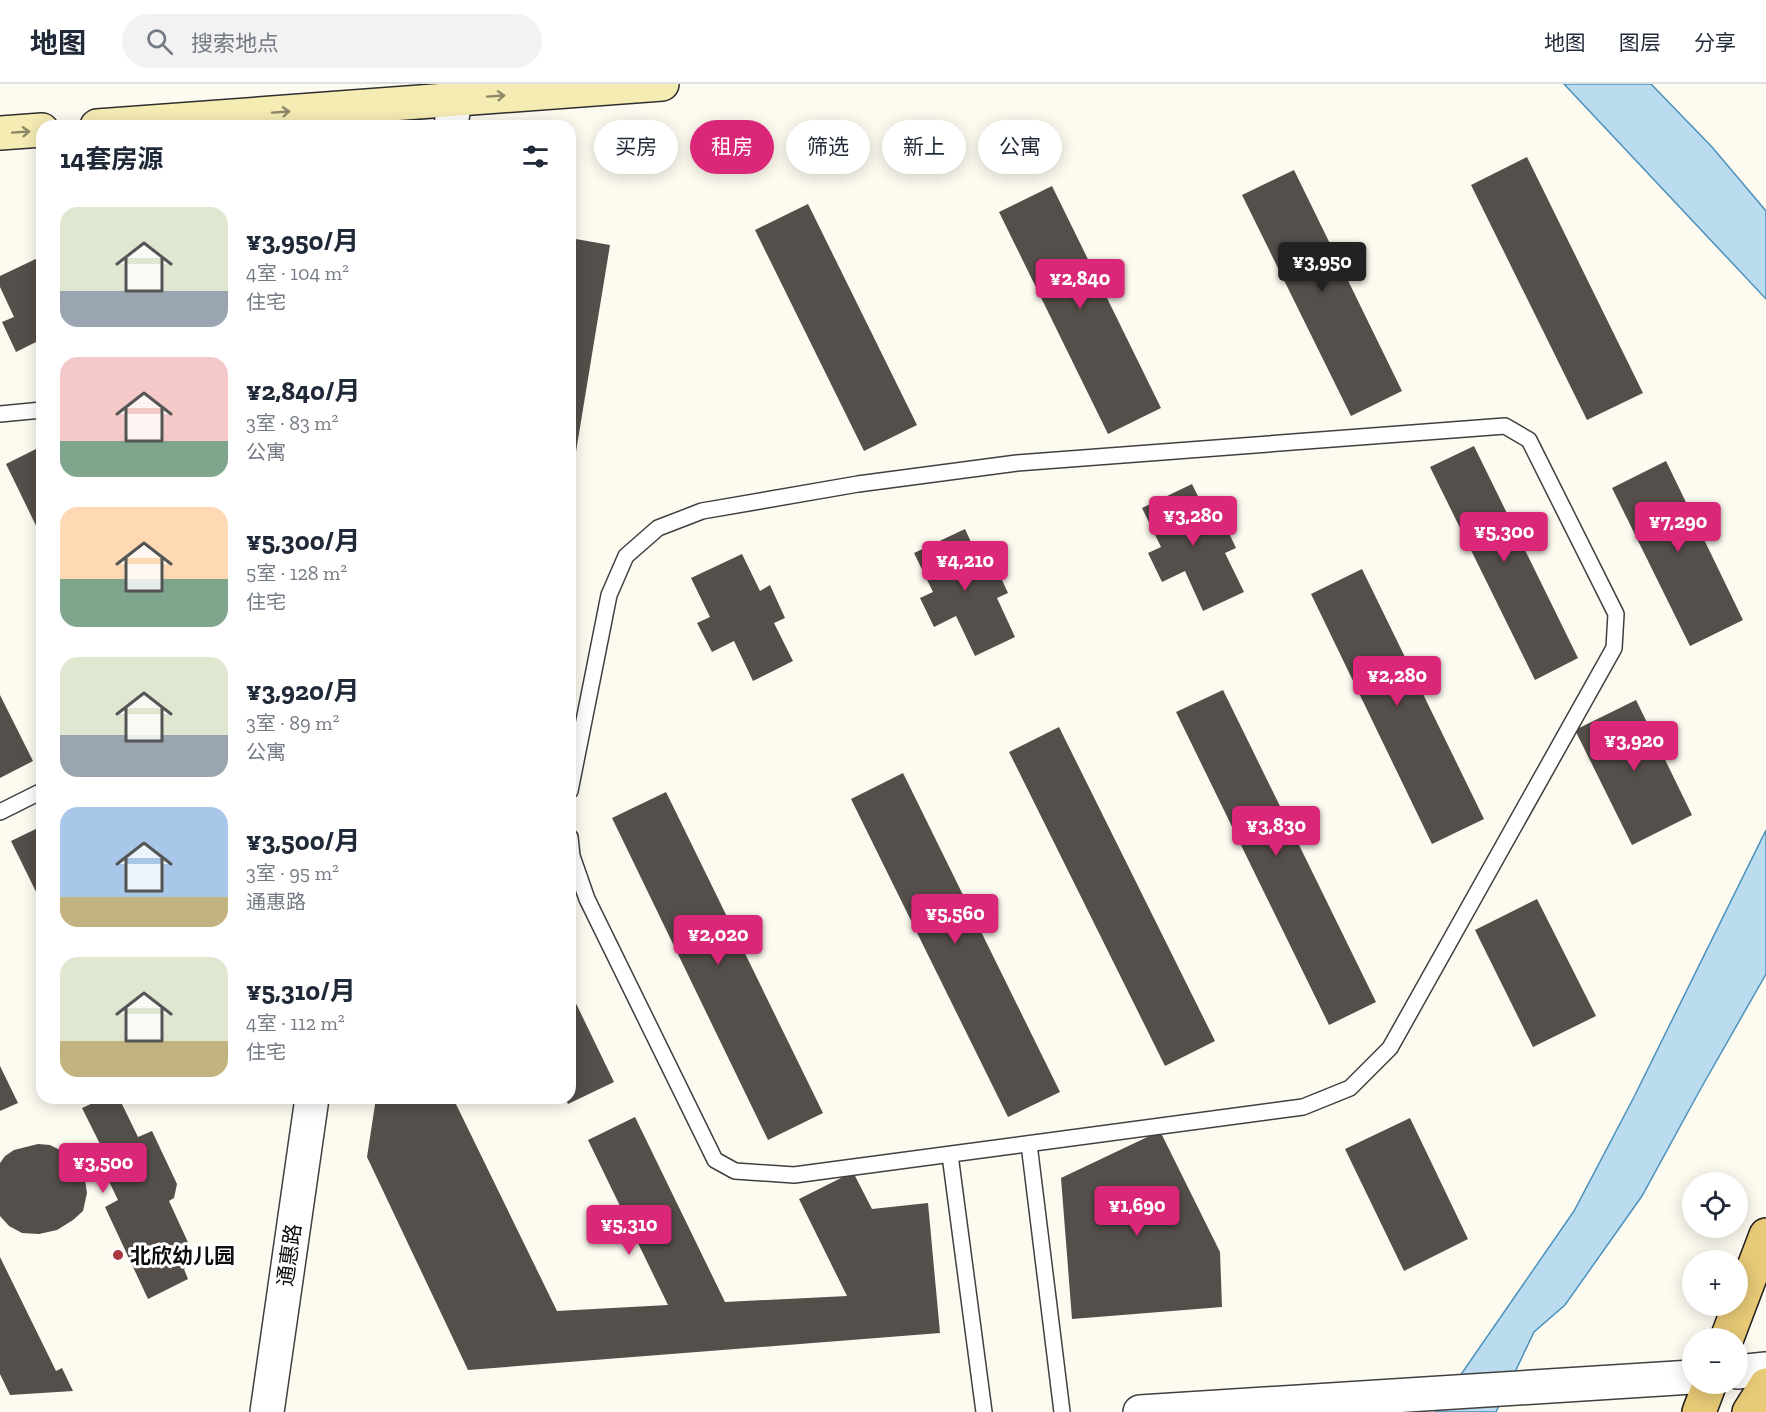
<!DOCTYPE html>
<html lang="zh">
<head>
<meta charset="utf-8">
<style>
  body { margin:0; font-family:"Zilla Slab","Noto Sans SC",serif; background:#f2f2f3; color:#1f2937; height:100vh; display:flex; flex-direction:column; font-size:22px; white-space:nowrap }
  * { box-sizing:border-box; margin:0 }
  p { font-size:20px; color:#747a83 }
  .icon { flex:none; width:33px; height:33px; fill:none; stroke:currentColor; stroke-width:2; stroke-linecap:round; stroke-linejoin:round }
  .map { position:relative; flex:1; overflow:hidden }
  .panel { position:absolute; left:36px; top:36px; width:540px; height:984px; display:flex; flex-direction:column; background:#fff; border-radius:18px; box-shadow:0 3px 15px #0003 }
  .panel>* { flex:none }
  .guide { position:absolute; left:594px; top:36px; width:570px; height:54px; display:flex; gap:12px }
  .controls { position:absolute; left:1682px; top:1088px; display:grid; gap:12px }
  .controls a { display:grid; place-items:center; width:66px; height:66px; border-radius:50%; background:#fff; box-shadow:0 3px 15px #0003; font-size:30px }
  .price { position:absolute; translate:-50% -51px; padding:0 14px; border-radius:6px; background:#db2777; color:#fff; font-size:20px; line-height:39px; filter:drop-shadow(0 2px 3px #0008) }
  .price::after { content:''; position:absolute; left:50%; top:36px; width:18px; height:14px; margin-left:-9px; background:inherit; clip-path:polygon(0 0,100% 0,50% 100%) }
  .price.selected { background:#222; color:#fff }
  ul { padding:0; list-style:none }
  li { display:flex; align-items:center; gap:18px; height:150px; padding:0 24px }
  li span { display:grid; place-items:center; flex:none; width:168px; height:120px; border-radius:18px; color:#555 }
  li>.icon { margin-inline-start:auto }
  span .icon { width:72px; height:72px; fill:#fffc; stroke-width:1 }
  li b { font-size:26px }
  h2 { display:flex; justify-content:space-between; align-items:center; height:72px; padding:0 24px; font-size:26px }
  .pill { padding:0 21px; border-radius:27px; background:#fff; box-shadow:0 3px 15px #0003; font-size:21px; line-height:54px }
  .pill.selected { background:#db2777; color:#fff }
  header { display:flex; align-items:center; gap:36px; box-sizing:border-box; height:84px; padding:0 30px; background:#fff; border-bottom:2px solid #e0e1e3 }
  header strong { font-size:28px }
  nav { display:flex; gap:33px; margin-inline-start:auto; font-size:21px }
  .search { width:420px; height:54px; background:#f2f2f3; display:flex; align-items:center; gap:15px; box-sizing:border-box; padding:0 21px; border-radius:33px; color:#747a83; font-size:22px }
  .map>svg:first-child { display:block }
  .water { fill:#bbdcee; stroke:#4b91bc; stroke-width:1.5 }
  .building { fill:#554f4b }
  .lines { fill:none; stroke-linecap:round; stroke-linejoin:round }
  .service-casing { stroke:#404040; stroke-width:18 }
  .tertiary-casing { stroke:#404040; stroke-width:36 }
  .secondary-casing { stroke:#2f2f2f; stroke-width:36 }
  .primary-casing { stroke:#1e1e1e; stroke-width:36 }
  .service { stroke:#fff; stroke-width:15 }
  .tertiary { stroke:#fff; stroke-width:33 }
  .secondary { stroke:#f5ecb3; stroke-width:33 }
  .primary { stroke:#e7c976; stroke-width:33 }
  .oneway { stroke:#8d8868 }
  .poi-dot { fill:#ab373f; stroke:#fff; stroke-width:2 }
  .labels { text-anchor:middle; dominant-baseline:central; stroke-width:6; stroke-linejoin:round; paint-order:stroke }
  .poi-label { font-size:21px; font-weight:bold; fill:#0d0d0d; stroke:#fff; text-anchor:start }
  .street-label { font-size:21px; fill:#0d0d0d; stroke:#fff }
</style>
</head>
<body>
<header>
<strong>地图</strong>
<div class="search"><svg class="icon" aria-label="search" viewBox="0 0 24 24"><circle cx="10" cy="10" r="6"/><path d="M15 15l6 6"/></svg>搜索地点</div>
<nav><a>地图</a><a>图层</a><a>分享</a></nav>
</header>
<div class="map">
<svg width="1766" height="1328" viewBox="0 0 1766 1328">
  <rect width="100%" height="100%" fill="#fdfaf0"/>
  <g class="water">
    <polygon points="1564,0 1651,0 1712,63 1766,127 1766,215"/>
    <polygon points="1766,746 1766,890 1700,1006 1642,1112 1565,1221 1534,1248 1496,1328 1435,1328 1574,1127 1634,1013"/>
  </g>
  <g class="building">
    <polygon points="1527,73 1643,309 1587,336 1471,101"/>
    <polygon points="1294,86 1402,307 1351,332 1242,111"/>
    <polygon points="1052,102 1161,324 1108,350 999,128"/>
    <polygon points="808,120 917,341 864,367 755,146"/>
    <polygon points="570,154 610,161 571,398 570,398"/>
    <polygon points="42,172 42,265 38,257 16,268 2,238 14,233 0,203 0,192"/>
    <polygon points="42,362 42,454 6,380"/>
    <polygon points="1474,362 1578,574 1535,596 1430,383"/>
    <polygon points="1666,377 1743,536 1690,562 1612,404"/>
    <polygon points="1192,400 1210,437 1221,432 1236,464 1225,469 1244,508 1203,527 1185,487 1162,498 1148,469 1161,463 1142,424"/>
    <polygon points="965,445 982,482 993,476 1008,509 997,514 1015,553 975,572 956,532 934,543 920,514 933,508 914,469"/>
    <polygon points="742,470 760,507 770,501 785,534 774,539 793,577 753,597 734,557 712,568 697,539 710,533 691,494"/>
    <polygon points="1362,485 1484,735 1432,760 1311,510"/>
    <polygon points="1223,606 1376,918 1329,941 1176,628"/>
    <polygon points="0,611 33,677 0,694"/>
    <polygon points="1636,616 1692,731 1632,761 1575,646"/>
    <polygon points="1059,643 1215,957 1165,982 1009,668"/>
    <polygon points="903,689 1060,1008 1008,1033 851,715"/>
    <polygon points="666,708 823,1029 768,1056 612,734"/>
    <polygon points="42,742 42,820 11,757"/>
    <polygon points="1537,815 1596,932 1533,963 1475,846"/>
    <polygon points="570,907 614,998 568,1020 565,1014 570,1014"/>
    <polygon points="0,982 18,1019 0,1027"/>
    <polygon points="104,1014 119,1014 138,1053 152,1047 177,1100 174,1114 169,1117 192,1167 190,1180 184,1185 188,1195 148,1215 105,1123 118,1116 104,1087 85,1096 87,1109 83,1127 73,1136 57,1146 39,1150 22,1149 9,1142 0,1132 0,1079 5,1072 14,1066 38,1060 50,1061 64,1068 71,1075 100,1060 82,1024"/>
    <polygon points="376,1014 453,1014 557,1227 668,1221 588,1056 635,1033 725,1218 847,1212 799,1115 853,1088 872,1125 928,1119 940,1249 468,1286 367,1073"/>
    <polygon points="1410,1034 1468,1155 1404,1187 1345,1065"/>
    <polygon points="1160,1047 1220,1168 1222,1223 1072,1235 1061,1094"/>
    <polygon points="0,1173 56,1287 62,1284 73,1307 10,1311 0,1290"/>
  </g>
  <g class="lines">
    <g class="service-casing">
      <g id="service">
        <polyline points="0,330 42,326"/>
        <polyline points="570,707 609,511 626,472 658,444 702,427 858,400 1017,379 1505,342 1529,356 1616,530 1614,564 1390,964 1350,1004 1303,1023 794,1091 735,1087 715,1076 587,815 572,772 570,753"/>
        <polyline points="0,728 42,707"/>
        <polyline points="1029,1060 1062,1328"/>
        <polyline points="950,1071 984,1328"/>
      </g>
    </g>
    <g class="tertiary-casing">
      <g id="tertiary">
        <polyline points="451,42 457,0"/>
        <polyline points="1737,1288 1766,1285"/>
        <polyline points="267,1328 312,1014"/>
        <polyline points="1140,1328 1692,1293"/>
      </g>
    </g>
    <g class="secondary-casing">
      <g id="secondary">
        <polyline points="97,42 662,0"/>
        <polyline points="0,49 42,46"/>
      </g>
    </g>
    <g class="primary-casing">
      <g id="primary">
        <polyline points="1727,1254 1766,1151"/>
        <polyline points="1699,1328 1710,1299"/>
        <polyline points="1749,1328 1766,1301"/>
      </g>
    </g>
    <use href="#service" class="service"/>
    <use href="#tertiary" class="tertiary"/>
    <use href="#secondary" class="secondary"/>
    <use href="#primary" class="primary"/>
  </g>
  <defs><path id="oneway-shaft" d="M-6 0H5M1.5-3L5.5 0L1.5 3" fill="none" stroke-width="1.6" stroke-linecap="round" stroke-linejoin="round" transform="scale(1.5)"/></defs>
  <g class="oneway">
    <use href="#oneway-shaft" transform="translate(496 12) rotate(-4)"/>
    <use href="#oneway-shaft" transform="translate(281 28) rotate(-4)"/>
    <use href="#oneway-shaft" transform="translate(21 48) rotate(-4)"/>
  </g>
  <circle class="poi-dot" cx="118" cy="1171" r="6"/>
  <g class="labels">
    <g class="poi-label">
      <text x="130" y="1171">北欣幼儿园</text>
    </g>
    <g class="street-label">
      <text transform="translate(289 1171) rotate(-82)">通惠路</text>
    </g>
  </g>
</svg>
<div class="controls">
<a><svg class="icon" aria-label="locate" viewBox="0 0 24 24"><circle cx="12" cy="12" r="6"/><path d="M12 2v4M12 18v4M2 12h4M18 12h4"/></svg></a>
<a>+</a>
<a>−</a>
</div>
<b class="price selected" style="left:1322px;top:209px">¥3,950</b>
<b class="price" style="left:1080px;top:226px">¥2,840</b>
<b class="price" style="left:1193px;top:463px">¥3,280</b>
<b class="price" style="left:1678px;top:469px">¥7,290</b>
<b class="price" style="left:1504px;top:479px">¥5,300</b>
<b class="price" style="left:965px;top:508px">¥4,210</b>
<b class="price" style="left:1397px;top:623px">¥2,280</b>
<b class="price" style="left:1634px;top:688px">¥3,920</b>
<b class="price" style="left:1276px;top:773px">¥3,830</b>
<b class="price" style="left:955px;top:861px">¥5,560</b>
<b class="price" style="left:718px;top:882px">¥2,020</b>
<b class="price" style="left:103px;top:1110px">¥3,500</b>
<b class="price" style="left:1137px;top:1153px">¥1,690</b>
<b class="price" style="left:629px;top:1172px">¥5,310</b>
<div class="guide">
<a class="pill">买房</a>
<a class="pill selected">租房</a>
<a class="pill">筛选</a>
<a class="pill">新上</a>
<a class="pill">公寓</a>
</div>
<section class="panel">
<h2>14套房源<svg class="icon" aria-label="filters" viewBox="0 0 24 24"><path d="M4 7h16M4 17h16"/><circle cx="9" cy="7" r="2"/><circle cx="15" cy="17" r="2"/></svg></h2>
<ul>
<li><span style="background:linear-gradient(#dfe7d0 70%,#9aa5b1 0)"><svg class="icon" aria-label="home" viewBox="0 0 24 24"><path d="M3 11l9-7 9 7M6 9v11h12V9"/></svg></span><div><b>¥3,950/月</b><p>4室 · 104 m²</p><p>住宅</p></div></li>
<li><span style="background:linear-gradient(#f6c9c9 70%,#7fa58c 0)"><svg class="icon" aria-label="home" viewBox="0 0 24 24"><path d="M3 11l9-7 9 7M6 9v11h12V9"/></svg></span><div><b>¥2,840/月</b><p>3室 · 83 m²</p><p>公寓</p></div></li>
<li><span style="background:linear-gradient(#ffd9b3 60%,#7fa58c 0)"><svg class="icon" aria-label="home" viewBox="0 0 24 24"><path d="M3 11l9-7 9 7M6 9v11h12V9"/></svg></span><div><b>¥5,300/月</b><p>5室 · 128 m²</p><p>住宅</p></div></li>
<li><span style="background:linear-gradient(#dfe7d0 65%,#9aa5b1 0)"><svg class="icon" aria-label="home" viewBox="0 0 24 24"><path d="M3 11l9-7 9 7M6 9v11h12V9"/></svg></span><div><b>¥3,920/月</b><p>3室 · 89 m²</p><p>公寓</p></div></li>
<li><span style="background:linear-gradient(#a9c7e8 75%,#c2b280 0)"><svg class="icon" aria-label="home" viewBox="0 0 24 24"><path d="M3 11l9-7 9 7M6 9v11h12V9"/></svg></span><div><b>¥3,500/月</b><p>3室 · 95 m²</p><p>通惠路</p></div></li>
<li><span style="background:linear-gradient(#dfe7d0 70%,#c2b280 0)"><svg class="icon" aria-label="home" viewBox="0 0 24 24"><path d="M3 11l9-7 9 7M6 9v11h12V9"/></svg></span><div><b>¥5,310/月</b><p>4室 · 112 m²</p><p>住宅</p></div></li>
</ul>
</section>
</div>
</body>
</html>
